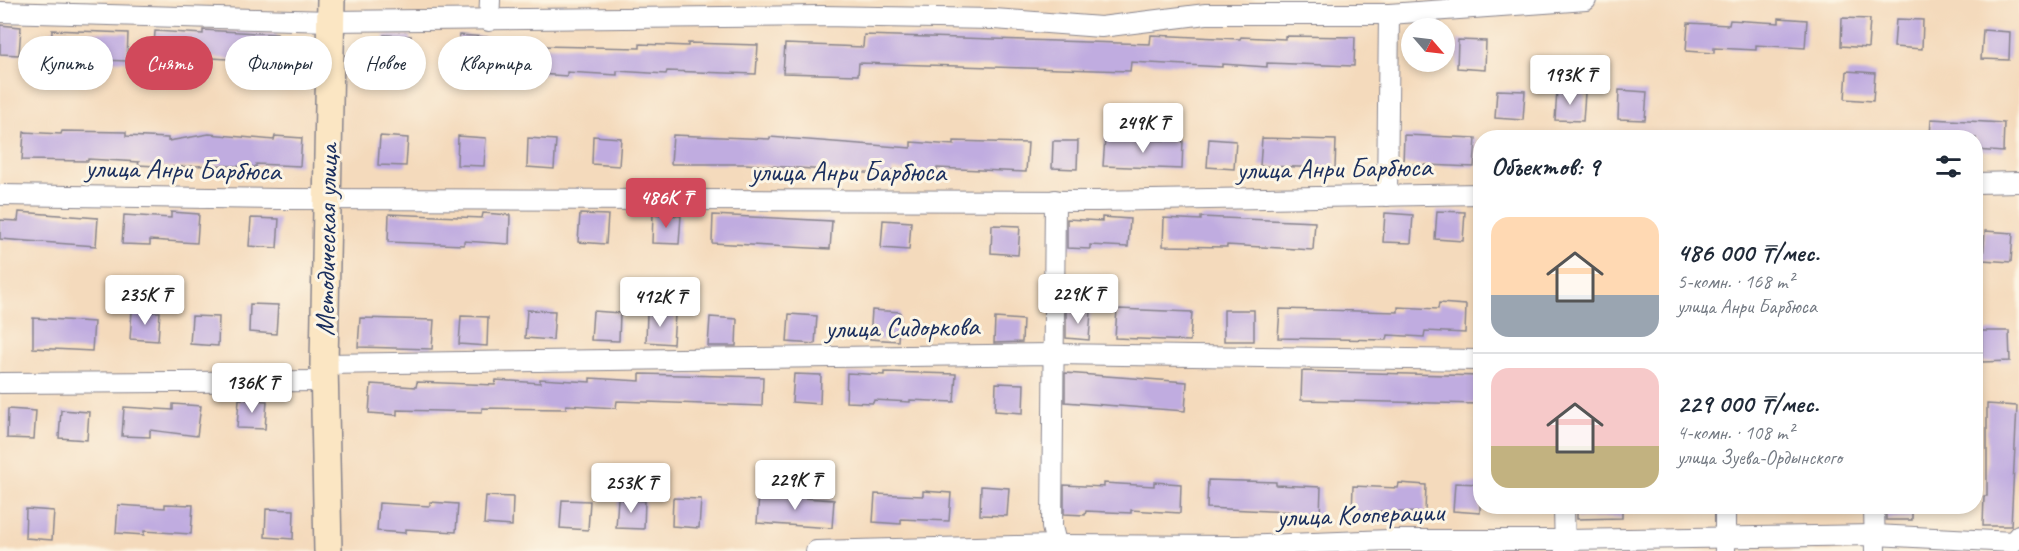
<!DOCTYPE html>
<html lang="ru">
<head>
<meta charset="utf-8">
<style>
  body { margin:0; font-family:Caveat,sans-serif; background:#f6f6f7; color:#1f2937; height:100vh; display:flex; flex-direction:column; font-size:22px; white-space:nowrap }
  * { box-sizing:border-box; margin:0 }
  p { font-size:20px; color:#747a83 }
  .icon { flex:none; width:33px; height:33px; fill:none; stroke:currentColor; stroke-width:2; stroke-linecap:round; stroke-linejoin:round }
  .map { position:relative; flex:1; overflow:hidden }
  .side { position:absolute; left:1473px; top:130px; width:510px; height:384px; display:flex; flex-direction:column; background:#fff; border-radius:24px; box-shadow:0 3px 9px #0003 }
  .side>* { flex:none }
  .top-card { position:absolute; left:18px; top:36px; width:570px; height:54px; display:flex; gap:12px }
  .needle { width:39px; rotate:118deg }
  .tools { position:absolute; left:1401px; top:18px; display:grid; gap:12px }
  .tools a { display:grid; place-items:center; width:54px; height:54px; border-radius:50%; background:#fff; box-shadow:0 3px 9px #0003; font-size:30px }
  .price { position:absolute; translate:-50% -51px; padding:0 14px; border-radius:6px; background:#fff; color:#222; font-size:20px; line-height:39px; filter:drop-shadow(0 2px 3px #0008) }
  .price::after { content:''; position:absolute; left:50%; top:36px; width:18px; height:14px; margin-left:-9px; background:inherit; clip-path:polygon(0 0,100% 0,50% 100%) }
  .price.on { background:#d1495b; color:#fff }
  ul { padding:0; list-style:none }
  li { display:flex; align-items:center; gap:18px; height:150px; padding:0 18px }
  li+li { border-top:2px solid #e0e1e3 }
  li span { display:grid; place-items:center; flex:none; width:168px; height:120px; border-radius:18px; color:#555 }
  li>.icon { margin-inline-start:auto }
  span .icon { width:72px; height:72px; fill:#fffc; stroke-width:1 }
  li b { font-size:26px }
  h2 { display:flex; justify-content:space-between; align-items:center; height:72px; padding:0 18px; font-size:26px }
  .pill { padding:0 21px; border-radius:27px; background:#fff; box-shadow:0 3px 9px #0003; font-size:21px; line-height:54px }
  .pill.on { background:#d1495b; color:#fff }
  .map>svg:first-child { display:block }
  .building { fill:#c0ace0 }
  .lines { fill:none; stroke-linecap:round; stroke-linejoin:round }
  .street-casing { stroke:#88848d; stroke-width:22 }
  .secondary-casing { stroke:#88848d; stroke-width:30 }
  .street { stroke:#fff; stroke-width:20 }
  .secondary { stroke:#fbe6c3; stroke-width:27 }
  .labels { text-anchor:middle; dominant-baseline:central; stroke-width:6; stroke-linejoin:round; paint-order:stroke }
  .street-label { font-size:28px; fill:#1b2f5e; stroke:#fcf5e5 }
</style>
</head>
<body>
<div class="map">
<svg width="2019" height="551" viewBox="0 0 2019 551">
  <rect width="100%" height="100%" fill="#fcf5e5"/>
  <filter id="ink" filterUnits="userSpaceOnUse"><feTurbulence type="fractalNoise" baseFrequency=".0167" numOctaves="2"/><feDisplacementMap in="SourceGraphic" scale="12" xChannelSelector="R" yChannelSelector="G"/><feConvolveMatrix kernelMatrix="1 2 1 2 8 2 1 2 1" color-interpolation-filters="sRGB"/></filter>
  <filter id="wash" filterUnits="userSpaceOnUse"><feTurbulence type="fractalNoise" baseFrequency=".008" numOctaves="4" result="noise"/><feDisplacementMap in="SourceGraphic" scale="24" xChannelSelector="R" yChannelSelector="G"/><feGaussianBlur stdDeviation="1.35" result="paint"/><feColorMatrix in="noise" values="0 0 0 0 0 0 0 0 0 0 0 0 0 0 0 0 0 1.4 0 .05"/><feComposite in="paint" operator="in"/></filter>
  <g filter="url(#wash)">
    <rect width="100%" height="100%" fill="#f4dabc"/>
    <g id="blocks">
      <g class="building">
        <polygon points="1779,18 1807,20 1805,48 1756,45 1756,50 1714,48 1714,53 1686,51 1688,23 1729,25 1730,20 1779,23"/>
        <polygon points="1842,18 1870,19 1868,48 1841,46"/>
        <polygon points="1896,19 1923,20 1922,49 1894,47"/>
        <polygon points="0,25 21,27 19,55 0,54"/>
        <polygon points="52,30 128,33 127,61 51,58"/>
        <polygon points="203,30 277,34 275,62 181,56 181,61 153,60 155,31 203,34"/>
        <polygon points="1983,30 2010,32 2009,60 1981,59"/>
        <polygon points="384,35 411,36 410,65 382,63"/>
        <polygon points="459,35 487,37 485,65 457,63"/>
        <polygon points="864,35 1150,44 1151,35 1240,39 1241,37 1285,39 1285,36 1355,37 1354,66 1267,63 1267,67 1222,64 1222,67 1131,62 1130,71 859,63 858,75 783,73 785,44 863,47"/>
        <polygon points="1458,40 1486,41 1485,70 1457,68"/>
        <polygon points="688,43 758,45 756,74 667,71 666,74 617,71 617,75 567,72 567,76 539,74 541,46 640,48 640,44 688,46"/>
        <polygon points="1847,71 1875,73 1873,101 1845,99"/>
        <polygon points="1497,90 1525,91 1523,120 1495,118"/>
        <polygon points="1619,90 1647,92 1645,120 1618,119"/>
        <polygon points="1557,91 1585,93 1583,121 1555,120"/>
        <polygon points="1931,119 2004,123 2003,152 1976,150 1976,138 1930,138"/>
        <polygon points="62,131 126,132 126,136 168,138 168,141 209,134 274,140 275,136 302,138 300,166 256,164 256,167 215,165 175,167 138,165 139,162 88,159 88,161 22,160 24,132 61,134"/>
        <polygon points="673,135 770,139 770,137 911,148 911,142 954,145 954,141 1028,143 1026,172 937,168 937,172 892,170 892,175 746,164 671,164"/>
        <polygon points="1404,135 1476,138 1474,167 1403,164"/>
        <polygon points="380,136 408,138 406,166 378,165"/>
        <polygon points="458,136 486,138 484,166 457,165"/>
        <polygon points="593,136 621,138 619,166 592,164"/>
        <polygon points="528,138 556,140 554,169 527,167"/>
        <polygon points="1105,138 1183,141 1182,169 1103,166"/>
        <polygon points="1262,138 1336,140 1335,168 1260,166"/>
        <polygon points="1209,139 1236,141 1234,169 1207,167"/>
        <polygon points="1053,141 1078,141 1077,169 1052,168"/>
        <polygon points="1437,211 1465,212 1463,241 1435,239"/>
        <polygon points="19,212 98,218 96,246 0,239 0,220 18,221"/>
        <polygon points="171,212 199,214 197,243 150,240 150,245 122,244 124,215 171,218"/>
        <polygon points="483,213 510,215 509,244 464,241 464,245 388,242 389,214 482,218"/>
        <polygon points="1385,213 1413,215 1411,243 1383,242"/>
        <polygon points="580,214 608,215 606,244 578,242"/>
        <polygon points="653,214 681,216 679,244 652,243"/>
        <polygon points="713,215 832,221 830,249 712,243"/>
        <polygon points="1102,217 1130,219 1128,247 1090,245 1090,249 1067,248 1067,219 1102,221"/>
        <polygon points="1201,217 1315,222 1313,250 1227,245 1227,247 1163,246 1164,218 1201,220"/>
        <polygon points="251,218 279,219 277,248 249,246"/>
        <polygon points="883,220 911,222 909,250 881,248"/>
        <polygon points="992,225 1020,226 1018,255 991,253"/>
        <polygon points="1985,231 2013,233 2011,262 1983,260"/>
        <polygon points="1439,303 1466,305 1465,333 1425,331 1424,337 1388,335 1387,340 1278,338 1280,309 1398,312 1398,307 1438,309"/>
        <polygon points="250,304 278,305 276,334 249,332"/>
        <polygon points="1117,309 1192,312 1190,341 1115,338"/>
        <polygon points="527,310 555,311 553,340 525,338"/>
        <polygon points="872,310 900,312 898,341 870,339"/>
        <polygon points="1066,310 1091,311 1089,340 1066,338"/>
        <rect x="1224" y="310" width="30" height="31"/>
        <polygon points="132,311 160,312 158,341 130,339"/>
        <polygon points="593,311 620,313 619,341 591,340"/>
        <polygon points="647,313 675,315 673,344 646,342"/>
        <polygon points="789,314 817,316 815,344 787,342"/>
        <polygon points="192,316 219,317 218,346 190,344"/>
        <polygon points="461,316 488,317 487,346 459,344"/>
        <polygon points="710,317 737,319 736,346 708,346"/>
        <polygon points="33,318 94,322 92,351 33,348"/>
        <polygon points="360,318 434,320 432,349 358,347"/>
        <polygon points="995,318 1023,320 1022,342 994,343"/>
        <polygon points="1982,331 2009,331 2010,361 1982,362"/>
        <polygon points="1302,371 1480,376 1480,404 1301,400"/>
        <polygon points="884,372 956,374 954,402 910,400 910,402 874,400 873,403 846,402 847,373 884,375"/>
        <polygon points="1065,373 1187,382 1185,411 1065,402"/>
        <polygon points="640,374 763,377 762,406 617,401 616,408 566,405 566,409 482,408 482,412 397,410 397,415 369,413 371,384 416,387 417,382 495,385 496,380 540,383 540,379 590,382 590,378 640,381"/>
        <polygon points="794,374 821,375 820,404 792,402"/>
        <polygon points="996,383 1024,384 1023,413 995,411"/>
        <polygon points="239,399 267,401 265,429 237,428"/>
        <polygon points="173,404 201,406 197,436 150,430 150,437 122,436 124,407 173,410"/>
        <polygon points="1987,404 2017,406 2011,526 1983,526 1984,496 1987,496"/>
        <polygon points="8,409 36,411 34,439 7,438"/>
        <polygon points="61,410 89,412 87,440 59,438"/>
        <polygon points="1208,480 1276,482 1276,485 1321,487 1320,516 1292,514 1292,512 1207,508"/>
        <polygon points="1154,482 1181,484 1180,513 1131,510 1131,513 1086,511 1085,515 1064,514 1064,485 1104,487 1104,483 1154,486"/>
        <polygon points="1399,483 1426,485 1425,513 1380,511 1379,516 1352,514 1353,486 1398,488"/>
        <polygon points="1455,483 1480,484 1480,513 1453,511"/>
        <polygon points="981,486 1009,488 1007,516 980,515"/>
        <polygon points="923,491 951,493 949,521 901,519 901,524 873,522 875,494 923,496"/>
        <polygon points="759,495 834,500 832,528 757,523"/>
        <polygon points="486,496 513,497 512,526 484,524"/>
        <polygon points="673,498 701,499 699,528 672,526"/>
        <polygon points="618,499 645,501 644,529 616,528"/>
        <polygon points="562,500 590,501 588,530 560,528"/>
        <polygon points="430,502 458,504 456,532 405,529 405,533 377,531 379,503 430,506"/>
        <polygon points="165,504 193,505 191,534 144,531 144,535 116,533 118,505 165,508"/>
        <polygon points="1577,507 1622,507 1622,518 1577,519"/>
        <rect x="1886" y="507" width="26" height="13"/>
        <polygon points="26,509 54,511 52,540 25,538"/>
        <polygon points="266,509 294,510 293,539 265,537"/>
      </g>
    </g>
  </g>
  <g filter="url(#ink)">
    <use href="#blocks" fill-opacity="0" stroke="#88848d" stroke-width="1.5"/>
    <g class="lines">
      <g class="street-casing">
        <g id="street">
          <polyline points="0,12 331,21 822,16 994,19 1101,27 1206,14 1389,14 1586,0"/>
          <polyline points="489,21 490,0"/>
          <polyline points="1976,183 2019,182"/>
          <polyline points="0,195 278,199 1096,201 1480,194"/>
          <polyline points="1387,196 1389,14"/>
          <polyline points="1055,200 1052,527 1058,551"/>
          <polyline points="324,364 1053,354 1480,360"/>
          <polyline points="0,383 324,381"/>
          <polyline points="1564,507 1565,551"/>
          <polyline points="1725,507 1725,551"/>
          <polyline points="1874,507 1875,551"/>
          <polyline points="816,551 1056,545 1239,546 1389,540 1565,540 1875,535 2013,542 2019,535"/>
        </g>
      </g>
      <g class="secondary-casing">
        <polyline id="secondary" points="328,551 324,364 331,0"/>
      </g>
      <use href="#street" class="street"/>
      <use href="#secondary" class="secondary"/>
    </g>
  </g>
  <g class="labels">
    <g class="street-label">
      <text transform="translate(1334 168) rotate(-1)">улица Анри Барбюса</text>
      <text transform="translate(183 169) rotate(1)">улица Анри Барбюса</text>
      <text x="848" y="171">улица Анри Барбюса</text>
      <text transform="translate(326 240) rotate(-89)">Методическая улица</text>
      <text transform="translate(902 327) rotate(-1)">улица Сидоркова</text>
      <text transform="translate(1360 514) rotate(-2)">улица Кооперации</text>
    </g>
  </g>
</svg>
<div class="tools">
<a><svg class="needle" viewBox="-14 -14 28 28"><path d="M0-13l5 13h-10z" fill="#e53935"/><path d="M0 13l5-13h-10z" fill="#747a83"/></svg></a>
</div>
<b class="price" style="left:1570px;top:106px">193K ₸</b>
<b class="price" style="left:1143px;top:154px">249K ₸</b>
<b class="price on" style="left:666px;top:229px">486K ₸</b>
<b class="price" style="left:1078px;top:325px">229K ₸</b>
<b class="price" style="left:145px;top:326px">235K ₸</b>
<b class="price" style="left:660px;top:328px">412K ₸</b>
<b class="price" style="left:252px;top:414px">136K ₸</b>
<b class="price" style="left:795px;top:511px">229K ₸</b>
<b class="price" style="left:631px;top:514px">253K ₸</b>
<div class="top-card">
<a class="pill">Купить</a>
<a class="pill on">Снять</a>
<a class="pill">Фильтры</a>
<a class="pill">Новое</a>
<a class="pill">Квартира</a>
</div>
<section class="side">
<h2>Объектов: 9<svg class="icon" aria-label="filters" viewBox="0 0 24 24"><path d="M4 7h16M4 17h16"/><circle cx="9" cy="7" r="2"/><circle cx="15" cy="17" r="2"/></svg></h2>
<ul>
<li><span style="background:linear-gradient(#ffd9b3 65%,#9aa5b1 0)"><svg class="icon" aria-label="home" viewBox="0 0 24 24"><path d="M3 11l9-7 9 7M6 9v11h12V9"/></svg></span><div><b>486 000 ₸/мес.</b><p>5-комн. · 168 m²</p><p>улица Анри Барбюса</p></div></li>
<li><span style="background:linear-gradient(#f6c9c9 65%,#c2b280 0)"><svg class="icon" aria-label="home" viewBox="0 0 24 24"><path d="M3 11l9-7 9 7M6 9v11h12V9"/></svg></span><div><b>229 000 ₸/мес.</b><p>4-комн. · 108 m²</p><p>улица Зуева-Ордынского</p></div></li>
</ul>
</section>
</div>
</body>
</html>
